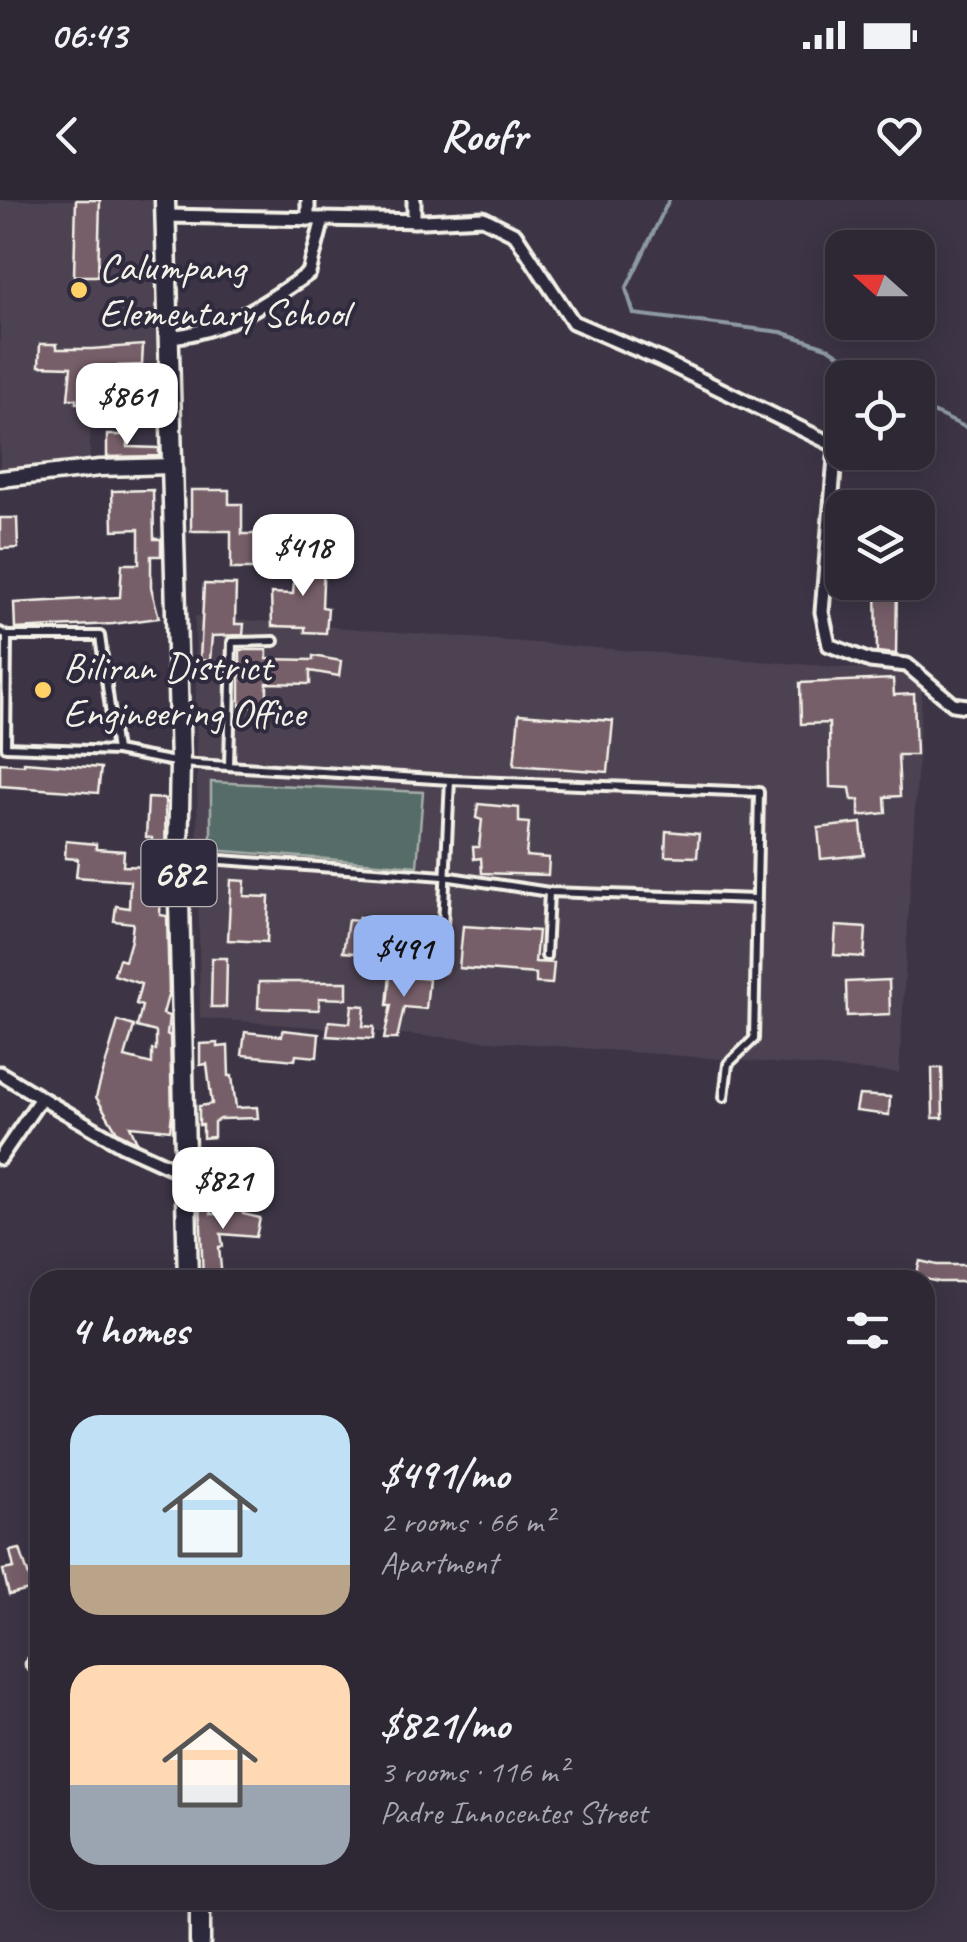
<!DOCTYPE html>
<html lang="en">
<head>
<meta charset="utf-8">
<style>
  body { margin:0; font-family:Caveat,sans-serif; background:#36303c; color:#f1f3f6; height:100vh; display:flex; flex-direction:column; font-size:38px; white-space:nowrap }
  * { box-sizing:border-box; margin:0 }
  p { font-size:32px; color:#a7a6ac }
  .icon { flex:none; width:55px; height:55px; fill:none; stroke:currentColor; stroke-width:2; stroke-linecap:round; stroke-linejoin:round }
  .map { position:relative; flex:1; overflow:hidden }
  .drawer { position:absolute; left:30px; top:1070px; width:905px; height:640px; display:flex; flex-direction:column; background:#2e2834; border-radius:30px; box-shadow:0 5px 25px #0003,0 0 0 2px #49444f }
  .drawer>* { flex:none }
  .needle { width:65px; rotate:291deg }
  .buttons { position:absolute; left:825px; top:30px; display:grid; gap:20px }
  .buttons a { display:grid; place-items:center; width:110px; height:110px; border-radius:20px; background:#2e2834; box-shadow:0 5px 25px #0003,0 0 0 2px #49444f; font-size:50px }
  .price { position:absolute; translate:-50% -85px; padding:0 22px; border-radius:20px; background:#fff; color:#222; font-size:32px; line-height:65px; filter:drop-shadow(0 2px 5px #0008) }
  .price::after { content:''; position:absolute; left:50%; top:60px; width:30px; height:22px; margin-left:-15px; background:inherit; clip-path:polygon(0 0,100% 0,50% 100%) }
  .price.selected { background:#95b2f1; color:#111 }
  ul { padding:0; list-style:none }
  li { display:flex; align-items:center; gap:30px; height:250px; padding:0 40px }
  li span { display:grid; place-items:center; flex:none; width:280px; height:200px; border-radius:30px; color:#555 }
  li>.icon { margin-inline-start:auto }
  span .icon { width:120px; height:120px; fill:#fffc; stroke-width:1 }
  li b { font-size:42px }
  h2 { display:flex; justify-content:space-between; align-items:center; height:120px; padding:0 40px; font-size:42px }
  .status { display:flex; justify-content:space-between; align-items:center; height:70px; padding:0 50px; background:#2e2834; direction:ltr }
  .status svg { height:28px; fill:currentColor }
  header { display:flex; justify-content:space-between; align-items:center; height:130px; padding:0 40px; background:#2e2834; font-size:45px; font-weight:600 }
  .map>svg:first-child { display:block }
  .built { fill:#4e4251 }
  .green { fill:#566c67; stroke:#a5aea8; stroke-width:2.5 }
  .lines { fill:none; stroke-linecap:round; stroke-linejoin:round }
  .stream { stroke:#8e9aa2; stroke-width:4 }
  .building { fill:#775f6a; stroke:#f4f1e8; stroke-width:2.5 }
  .service-casing { stroke:#f4f1e8; stroke-width:14 }
  .minor-casing { stroke:#f4f1e8; stroke-width:19 }
  .tertiary-casing { stroke:#f4f1e8; stroke-width:21 }
  .primary-casing { stroke:#f4f1e8; stroke-width:25 }
  .service { stroke:#2f2a3d; stroke-width:6 }
  .minor { stroke:#2f2a3d; stroke-width:11 }
  .tertiary { stroke:#2f2a3d; stroke-width:14 }
  .primary { stroke:#2f2a3d; stroke-width:18 }
  .poi-dot { fill:#ffd166; stroke:#2f2a3d; stroke-width:4 }
  .labels { text-anchor:middle; dominant-baseline:central; stroke-width:8; stroke-linejoin:round; paint-order:stroke }
  .shield { fill:#2f2a3d; stroke:#b9b5b5; stroke-width:2.5 }
  .shield-label { font-size:38px; font-weight:bold; fill:#f4f1e8 }
  .poi-label { font-size:40px; fill:#f4f1e8; stroke:#2f2a3d; text-anchor:start }
</style>
</head>
<body>
<div class="status"><b>06:43</b><svg viewBox="0 0 49 12"><path d="M0 12V9h3v3zM5 12V6h3v6zM10 12V3h3v9zM15 12V0h3v12zM26 1h20v11H26zM47 4h2v5h-2z"/></svg></div>
<header><svg class="icon" aria-label="back" viewBox="0 0 24 24"><path d="M15 5l-7 7 7 7"/></svg>Roofr<svg class="icon" aria-label="heart" viewBox="0 0 24 24"><path d="M12 20l-8-8c-3-5 5-10 8-4 3-6 11-1 8 4z"/></svg></header>
<div class="map">
<svg width="967" height="1742" viewBox="0 0 967 1742">
  <rect width="100%" height="100%" fill="#3d3546"/>
  <filter id="ink" filterUnits="userSpaceOnUse"><feTurbulence type="fractalNoise" baseFrequency=".01" numOctaves="2"/><feDisplacementMap in="SourceGraphic" scale="20" xChannelSelector="R" yChannelSelector="G"/><feConvolveMatrix kernelMatrix="1 2 1 2 8 2 1 2 1" color-interpolation-filters="sRGB"/></filter>
  <g filter="url(#ink)">
    <g class="built">
      <polygon points="0,0 157,0 160,180 127,184 129,215 91,213 89,269 0,276"/>
      <polygon points="195,416 923,474 899,873 200,818"/>
    </g>
    <polygon class="green" points="211,582 423,592 417,666 211,650"/>
    <g class="lines">
      <g class="stream">
        <polyline points="669,0 626,89 634,114 781,132 829,148 874,178"/>
        <polyline points="918,205 967,228"/>
      </g>
    </g>
    <g class="building">
      <polygon points="76,0 100,0 98,76 74,76"/>
      <polygon points="40,144 57,144 57,149 92,149 143,145 142,165 118,166 119,201 76,203 76,199 68,199 71,167 39,166"/>
      <polygon points="107,235 128,235 128,247 159,248 159,256 107,257"/>
      <polygon points="153,290 154,339 161,339 161,356 151,356 151,387 159,418 113,424 15,429 14,403 120,397 122,364 139,364 139,329 113,330 112,291"/>
      <polygon points="191,290 229,290 229,304 242,304 242,334 269,334 268,369 231,369 231,331 191,331"/>
      <polygon points="0,318 17,318 18,348 0,349"/>
      <polygon points="296,357 324,359 322,407 328,408 326,433 305,432 305,427 272,426 271,393 293,394"/>
      <polygon points="876,382 897,382 896,454 877,452"/>
      <polygon points="204,384 236,385 235,424 244,424 243,435 212,436 210,461 200,460"/>
      <polygon points="240,450 267,450 267,459 313,460 313,456 341,461 339,476 310,471 310,484 267,483 267,506 240,506"/>
      <polygon points="893,479 894,495 914,494 916,555 898,555 900,596 885,597 886,613 859,616 859,600 852,600 850,588 830,587 829,523 801,524 800,483"/>
      <polygon points="519,514 613,521 608,572 514,565"/>
      <polygon points="24,562 101,568 98,593 0,586 0,563 24,565"/>
      <polygon points="148,598 165,599 166,683 161,683 160,715 167,716 169,792 163,814 169,816 167,835 170,835 172,914 170,930 130,926 137,942 117,932 96,897 118,821 134,826 125,857 152,864 152,850 156,850 156,832 137,827 142,806 136,804 141,784 114,775 119,759 125,761 131,740 133,723 114,721 116,706 129,708 130,681 76,677 78,659 65,658 66,641 96,644 96,649 124,651 123,666 150,667 152,638 146,637"/>
      <polygon points="478,604 519,608 519,622 529,623 526,656 549,658 548,675 482,673 481,658 474,659 473,647 479,647 482,620 476,618"/>
      <polygon points="861,623 864,655 821,659 818,628"/>
      <polygon points="666,631 699,634 697,657 665,656"/>
      <polygon points="231,680 245,681 244,696 269,697 267,742 228,740"/>
      <polygon points="359,717 384,724 381,762 368,762 368,754 343,752 348,720 358,721"/>
      <polygon points="463,726 538,731 535,762 554,763 552,784 536,783 536,774 459,768"/>
      <polygon points="836,726 866,728 864,757 834,755"/>
      <polygon points="212,758 227,758 226,807 211,807"/>
      <polygon points="390,775 429,779 426,809 404,807 397,839 384,839 391,805 387,805"/>
      <polygon points="889,780 890,814 847,816 846,782"/>
      <polygon points="259,782 347,782 347,799 319,798 319,810 258,808"/>
      <polygon points="352,805 365,806 363,826 374,827 373,839 327,836 329,821 350,823"/>
      <polygon points="283,830 319,834 317,857 296,855 295,860 242,855 245,832 282,836"/>
      <polygon points="218,843 218,847 228,846 229,876 232,876 236,908 257,907 258,918 220,919 214,922 214,937 203,938 203,925 199,925 199,906 212,904 207,864 200,865 200,844"/>
      <polygon points="932,868 942,868 943,918 933,918"/>
      <polygon points="859,895 890,897 889,915 856,911"/>
      <polygon points="231,988 242,988 243,1014 260,1018 256,1037 221,1034 223,1046 219,1047 222,1079 203,1080 200,1003 210,1003 211,1014 231,1014"/>
      <polygon points="920,1061 937,1065 967,1065 967,1082 939,1082 916,1077"/>
      <polygon points="20,1349 33,1389 9,1395 3,1370 14,1368 10,1351"/>
    </g>
    <g class="lines">
      <g class="service-casing">
        <g id="service">
          <polyline points="0,432 7,436 100,436 116,551"/>
          <polyline points="7,436 6,547 116,551 180,563 450,580 759,592 754,839 728,864 724,897"/>
          <polyline points="229,565 232,442 274,441"/>
          <polyline points="180,657 444,676 549,692 756,699"/>
          <polyline points="546,756 549,692"/>
          <polyline points="441,768 450,580"/>
        </g>
      </g>
      <g class="minor-casing">
        <g id="minor">
          <polyline points="308,0 308,19"/>
          <polyline points="414,0 414,21"/>
          <polyline points="166,16 424,21 483,18 515,34 573,122 661,160 836,246 822,412 829,445 870,461 907,465 953,504 967,506"/>
          <path d="M169,137C224,132 265,104 309,73L323,19"/>
          <polyline points="0,873 41,898"/>
          <polyline points="0,958 41,898 122,945 186,974"/>
          <polyline points="33,1464 40,1461"/>
        </g>
      </g>
      <g class="tertiary-casing">
        <polyline id="tertiary" points="0,279 100,268 172,266"/>
      </g>
      <g class="primary-casing">
        <g id="primary">
          <polyline points="165,0 180,563 178,657 188,1080"/>
          <polyline points="200,1700 200,1742"/>
        </g>
      </g>
      <use href="#service" class="service"/>
      <use href="#minor" class="minor"/>
      <use href="#tertiary" class="tertiary"/>
      <use href="#primary" class="primary"/>
    </g>
  </g>
  <g class="poi-dot">
    <circle cx="79" cy="90" r="10"/>
    <circle cx="43" cy="490" r="10"/>
  </g>
  <g class="labels">
    <rect class="shield" x="141.5" y="640" width="75" height="66" rx="8"/>
    <g class="shield-label">
      <text x="179" y="673">682</text>
    </g>
    <g class="poi-label">
      <text x="99" y="67">Calumpang<tspan x="99" dy="46">Elementary School</tspan></text>
      <text x="63" y="467">Biliran District<tspan x="63" dy="46">Engineering Office</tspan></text>
    </g>
  </g>
</svg>
<div class="buttons">
<a><svg class="needle" viewBox="-14 -14 28 28"><path d="M0-13l5 13h-10z" fill="#e53935"/><path d="M0 13l5-13h-10z" fill="#a7a6ac"/></svg></a>
<a><svg class="icon" aria-label="locate" viewBox="0 0 24 24"><circle cx="12" cy="12" r="6"/><path d="M12 2v4M12 18v4M2 12h4M18 12h4"/></svg></a>
<a><svg class="icon" aria-label="layers" viewBox="0 0 24 24"><path d="M12 4l9 5-9 5-9-5zM3 14l9 5 9-5"/></svg></a>
</div>
<b class="price" style="left:127px;top:248px">$861</b>
<b class="price" style="left:303px;top:399px">$418</b>
<b class="price selected" style="left:404px;top:800px">$491</b>
<b class="price" style="left:223px;top:1032px">$821</b>
<section class="drawer">
<h2>4 homes<svg class="icon" aria-label="filters" viewBox="0 0 24 24"><path d="M4 7h16M4 17h16"/><circle cx="9" cy="7" r="2"/><circle cx="15" cy="17" r="2"/></svg></h2>
<ul>
<li><span style="background:linear-gradient(#bfe0f5 75%,#b9a48a 0)"><svg class="icon" aria-label="home" viewBox="0 0 24 24"><path d="M3 11l9-7 9 7M6 9v11h12V9"/></svg></span><div><b>$491/mo</b><p>2 rooms · 66 m²</p><p>Apartment</p></div></li>
<li><span style="background:linear-gradient(#ffd9b3 60%,#9aa5b1 0)"><svg class="icon" aria-label="home" viewBox="0 0 24 24"><path d="M3 11l9-7 9 7M6 9v11h12V9"/></svg></span><div><b>$821/mo</b><p>3 rooms · 116 m²</p><p>Padre Innocentes Street</p></div></li>
</ul>
</section>
</div>
</body>
</html>
